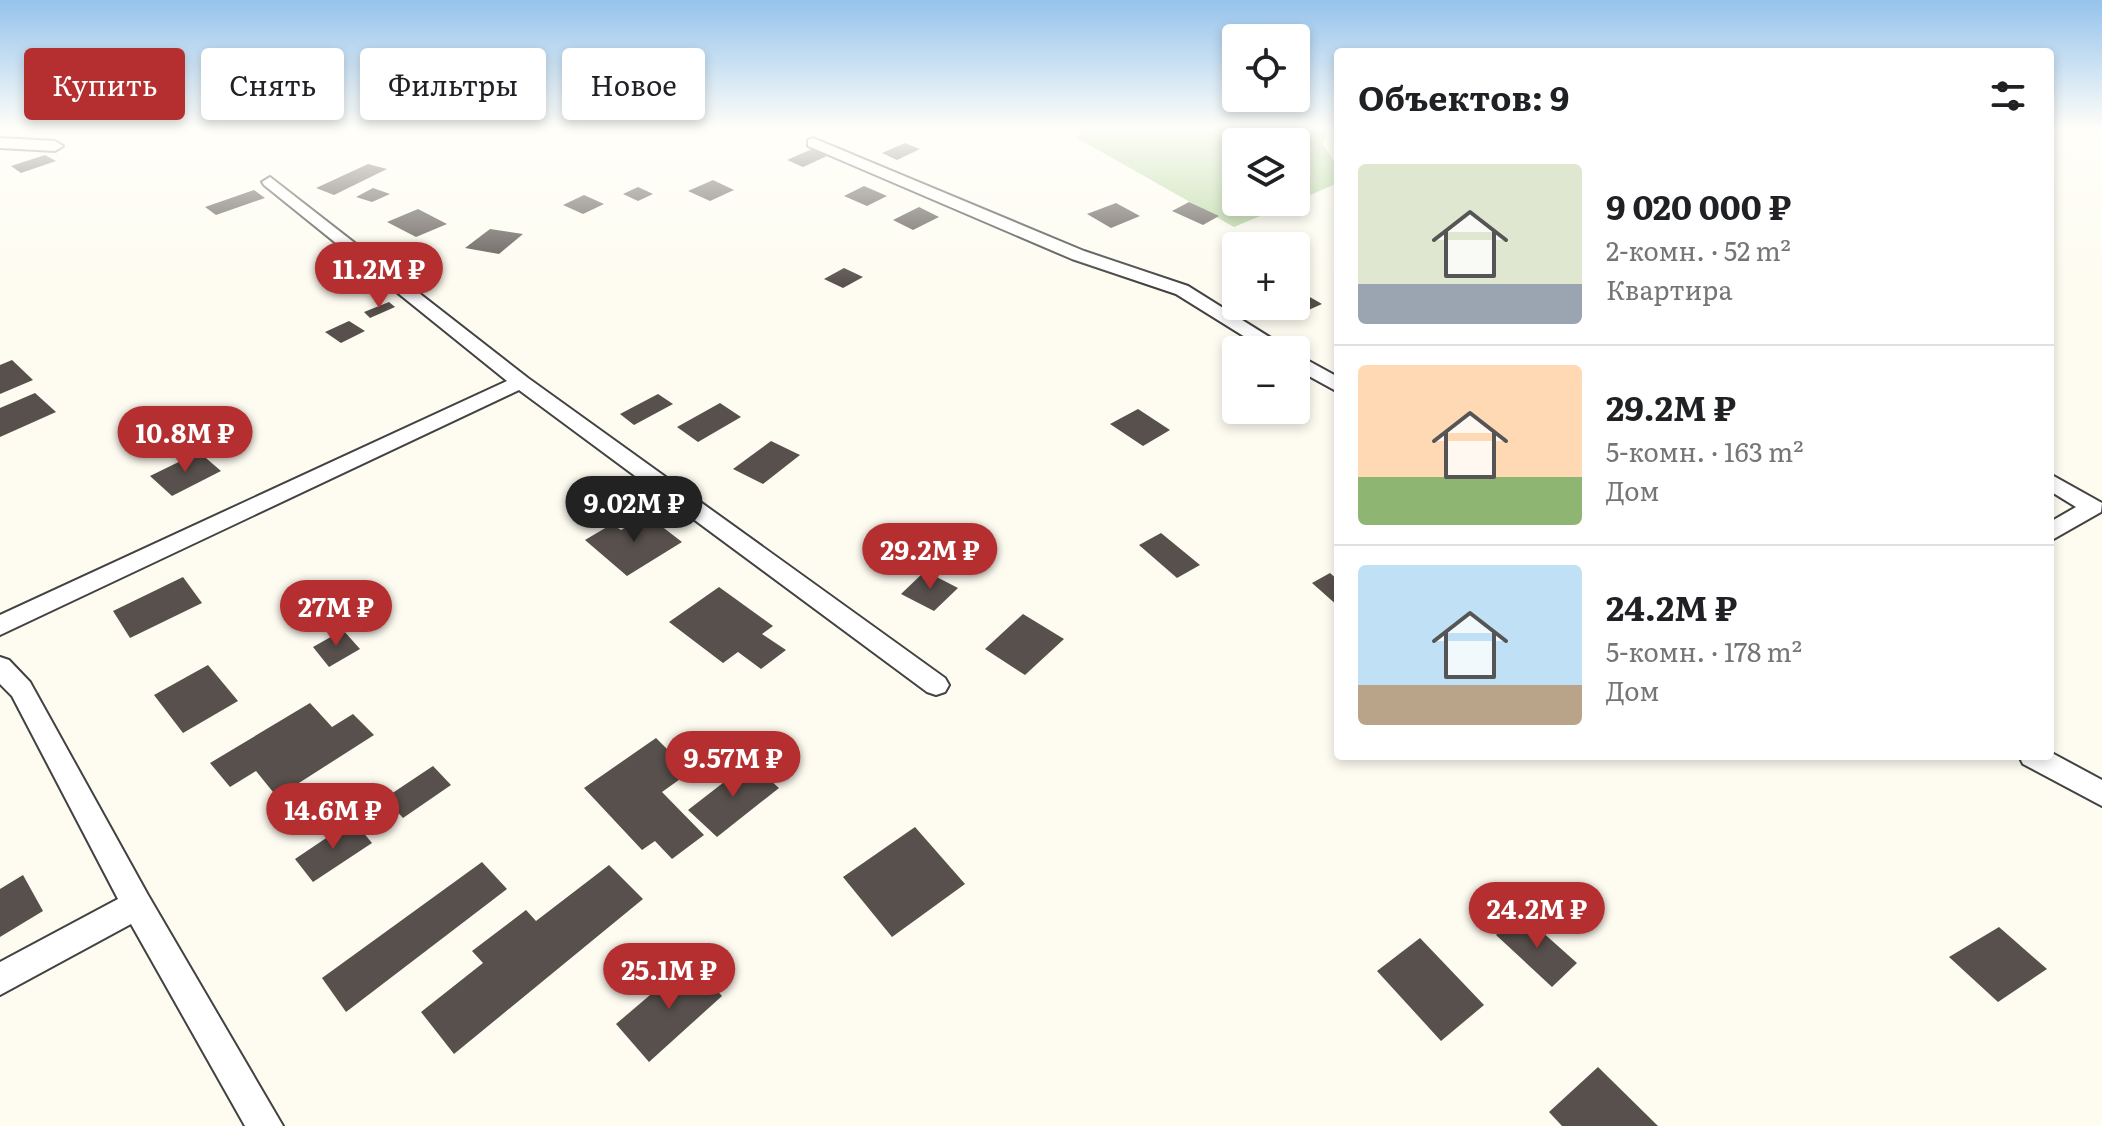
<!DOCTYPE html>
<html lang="ru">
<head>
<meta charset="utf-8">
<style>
  body { margin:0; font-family:Literata,serif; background:#f6f6f6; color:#202124; height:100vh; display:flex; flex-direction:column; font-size:30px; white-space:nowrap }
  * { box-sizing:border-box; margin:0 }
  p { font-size:26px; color:#757577 }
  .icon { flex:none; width:44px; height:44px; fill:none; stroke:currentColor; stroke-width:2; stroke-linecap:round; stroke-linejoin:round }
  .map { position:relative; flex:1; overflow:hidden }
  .details { position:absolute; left:1334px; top:48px; width:720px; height:712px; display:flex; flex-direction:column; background:#fff; border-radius:8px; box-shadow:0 4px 12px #0003 }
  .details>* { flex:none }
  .hud { position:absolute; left:24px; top:48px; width:760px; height:72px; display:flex; gap:16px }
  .fabs { position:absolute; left:1222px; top:24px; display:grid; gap:16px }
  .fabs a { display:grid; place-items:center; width:88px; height:88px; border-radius:8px; background:#fff; box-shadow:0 4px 12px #0003; font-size:40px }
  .price { position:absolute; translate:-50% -68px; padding:0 18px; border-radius:28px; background:#b62f30; color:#fff; font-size:26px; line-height:52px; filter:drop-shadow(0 2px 4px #0008) }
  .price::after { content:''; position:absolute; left:50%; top:48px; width:24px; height:18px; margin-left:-12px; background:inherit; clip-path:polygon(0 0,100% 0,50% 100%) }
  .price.current { background:#222; color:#fff }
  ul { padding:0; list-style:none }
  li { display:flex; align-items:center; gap:24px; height:200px; padding:0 24px }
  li+li { border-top:2px solid #e0e0e0 }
  li span { display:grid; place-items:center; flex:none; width:224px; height:160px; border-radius:8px; color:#555 }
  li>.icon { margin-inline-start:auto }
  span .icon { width:96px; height:96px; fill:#fffc; stroke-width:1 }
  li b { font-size:34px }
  h2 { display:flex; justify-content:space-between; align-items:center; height:96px; padding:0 24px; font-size:34px }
  .tag { padding:0 28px; border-radius:8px; background:#fff; box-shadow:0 4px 12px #0003; font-size:28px; line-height:72px }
  .tag.current { background:#b62f30; color:#fff }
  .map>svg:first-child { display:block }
  .forest { fill:#b4d69d }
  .building { fill:#57504c }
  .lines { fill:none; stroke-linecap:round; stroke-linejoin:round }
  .minor-casing { stroke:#424242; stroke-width:4 }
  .minor { fill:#fff; fill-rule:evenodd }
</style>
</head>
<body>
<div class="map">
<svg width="2102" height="1126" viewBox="0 0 2102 1126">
  <rect width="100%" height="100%" fill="#fefcf1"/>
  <polygon class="forest" points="1084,127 1328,127 1323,145 1338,167 1338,183 1296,201 1296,142 1236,142 1236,202 1293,202 1234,227 1077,138"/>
  <g class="building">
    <polygon points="905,143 920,149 897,160 882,153"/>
    <polygon points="812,149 827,156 803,167 787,160"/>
    <polygon points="45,155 56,161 21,173 11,166"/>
    <polygon points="368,164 387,169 334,195 316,188"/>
    <polygon points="713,180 734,190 710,201 688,191"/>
    <polygon points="864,186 887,196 867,206 844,196"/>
    <polygon points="638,187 653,194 638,201 623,194"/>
    <polygon points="373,188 390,194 372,202 356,197"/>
    <polygon points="254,190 265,198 216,215 205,207"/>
    <polygon points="584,195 604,204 583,214 563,205"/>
    <polygon points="1189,202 1219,216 1203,225 1172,211"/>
    <polygon points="1116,203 1140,216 1111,228 1087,214"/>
    <polygon points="919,207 939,217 913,230 893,220"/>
    <polygon points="418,209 447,224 416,237 387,222"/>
    <polygon points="490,229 523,234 499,254 465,248"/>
    <polygon points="844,268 863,277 843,288 824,279"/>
    <polygon points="1296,289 1322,304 1286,320 1264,306 1296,306"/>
    <polygon points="389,302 395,307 370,318 364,312"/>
    <polygon points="349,321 365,331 341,343 325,332"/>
    <polygon points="12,360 33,380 0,394 0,365"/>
    <polygon points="35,393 56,412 0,437 0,408"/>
    <polygon points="658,394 673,404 634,425 620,414"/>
    <polygon points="720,403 741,417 698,442 677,427"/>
    <polygon points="1138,409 1170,430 1143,446 1110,424"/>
    <polygon points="771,441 800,455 763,484 733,469"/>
    <polygon points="199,452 221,471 172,496 150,476"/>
    <polygon points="647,515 682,542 627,576 585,540 612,524 621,530"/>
    <polygon points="1161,533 1200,565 1177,578 1139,545"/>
    <polygon points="925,571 958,588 934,611 901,594"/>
    <polygon points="1330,573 1338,580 1338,606 1312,583"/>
    <polygon points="183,577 202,603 130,638 113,611"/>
    <polygon points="719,587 773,626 762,634 786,650 761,669 738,652 723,663 669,622"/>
    <polygon points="1023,614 1064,639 1025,675 985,649"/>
    <polygon points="343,630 360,649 329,667 313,647"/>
    <polygon points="208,665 238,701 183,733 154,695"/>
    <polygon points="310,703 332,727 353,714 374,735 277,797 256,771 230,787 210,763"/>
    <polygon points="656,738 690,772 662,792 704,835 672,859 655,841 642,850 584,788"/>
    <polygon points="750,762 779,788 717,837 688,810"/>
    <polygon points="433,766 451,785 403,818 385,798"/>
    <polygon points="353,820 372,843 313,882 295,859"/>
    <polygon points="915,827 965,884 892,937 843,877"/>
    <polygon points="482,862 507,889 346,1012 322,978"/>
    <polygon points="609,865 643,899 454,1054 421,1012 483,963 472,951 526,910 536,921"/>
    <polygon points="23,875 43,911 0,937 0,889"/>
    <polygon points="1521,913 1577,963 1552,987 1496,935"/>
    <polygon points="1999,927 2047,969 1998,1002 1949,957"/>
    <polygon points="1420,938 1484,1005 1441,1041 1377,971"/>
    <polygon points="690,961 722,996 649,1062 616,1024"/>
    <polygon points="1598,1067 1658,1126 1562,1126 1549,1112"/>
  </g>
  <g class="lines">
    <g class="minor-casing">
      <g id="minor">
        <polygon points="0,138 55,141 63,146 55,151 0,148"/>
        <polygon points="813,138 1084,251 1188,286 1290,350 1266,350 1176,294 1072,259 808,146 808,140"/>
        <polygon points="270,177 528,378 945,678 949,685 945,692 936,695 927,692 519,390 0,635 0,615 507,381 264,185 262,182"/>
        <polygon points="1296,354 1338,377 1338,392 1296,369"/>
        <polygon points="2050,474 2102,503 2101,512 2050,541 2050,522 2076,507 2050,491"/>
        <polygon points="0,657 9,660 30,682 148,895 283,1126 245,1126 131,924 0,995 0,962 118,899 12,696 0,684"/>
        <polygon points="2050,752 2102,780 2102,806 2023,764 2019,756 2050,756"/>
      </g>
    </g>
    <use href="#minor" class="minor"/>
  </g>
  <linearGradient id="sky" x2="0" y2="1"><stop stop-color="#95c3ec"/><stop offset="0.45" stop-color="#fffef9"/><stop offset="1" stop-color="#fffef9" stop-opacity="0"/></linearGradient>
  <rect width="2102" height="285" fill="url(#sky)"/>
</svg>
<div class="fabs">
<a><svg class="icon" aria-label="locate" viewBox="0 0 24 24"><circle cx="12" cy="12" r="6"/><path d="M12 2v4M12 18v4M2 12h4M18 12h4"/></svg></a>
<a><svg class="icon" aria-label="layers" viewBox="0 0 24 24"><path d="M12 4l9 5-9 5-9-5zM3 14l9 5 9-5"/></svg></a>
<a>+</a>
<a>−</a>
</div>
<b class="price" style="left:379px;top:310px">11.2M ₽</b>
<b class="price" style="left:185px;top:474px">10.8M ₽</b>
<b class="price current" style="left:634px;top:544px">9.02M ₽</b>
<b class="price" style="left:930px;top:591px">29.2M ₽</b>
<b class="price" style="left:336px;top:648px">27M ₽</b>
<b class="price" style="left:733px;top:799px">9.57M ₽</b>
<b class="price" style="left:333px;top:851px">14.6M ₽</b>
<b class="price" style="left:1537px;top:950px">24.2M ₽</b>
<b class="price" style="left:669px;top:1011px">25.1M ₽</b>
<div class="hud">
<a class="tag current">Купить</a>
<a class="tag">Снять</a>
<a class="tag">Фильтры</a>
<a class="tag">Новое</a>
</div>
<section class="details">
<h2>Объектов: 9<svg class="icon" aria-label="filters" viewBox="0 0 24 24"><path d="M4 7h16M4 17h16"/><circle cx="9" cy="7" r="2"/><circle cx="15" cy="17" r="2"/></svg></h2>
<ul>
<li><span style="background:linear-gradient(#dfe7d0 75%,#9aa5b1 0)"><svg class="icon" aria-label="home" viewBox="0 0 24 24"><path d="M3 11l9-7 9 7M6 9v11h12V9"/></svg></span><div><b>9 020 000 ₽</b><p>2-комн. · 52 m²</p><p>Квартира</p></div></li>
<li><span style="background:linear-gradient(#ffd9b3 70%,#8fb573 0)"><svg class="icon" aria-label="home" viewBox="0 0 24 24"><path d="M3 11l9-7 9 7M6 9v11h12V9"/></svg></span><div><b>29.2M ₽</b><p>5-комн. · 163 m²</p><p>Дом</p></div></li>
<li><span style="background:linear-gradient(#bfe0f5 75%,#b9a48a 0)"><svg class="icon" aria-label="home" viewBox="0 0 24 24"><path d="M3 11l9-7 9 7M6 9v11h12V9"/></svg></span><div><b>24.2M ₽</b><p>5-комн. · 178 m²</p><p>Дом</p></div></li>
</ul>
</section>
</div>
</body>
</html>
